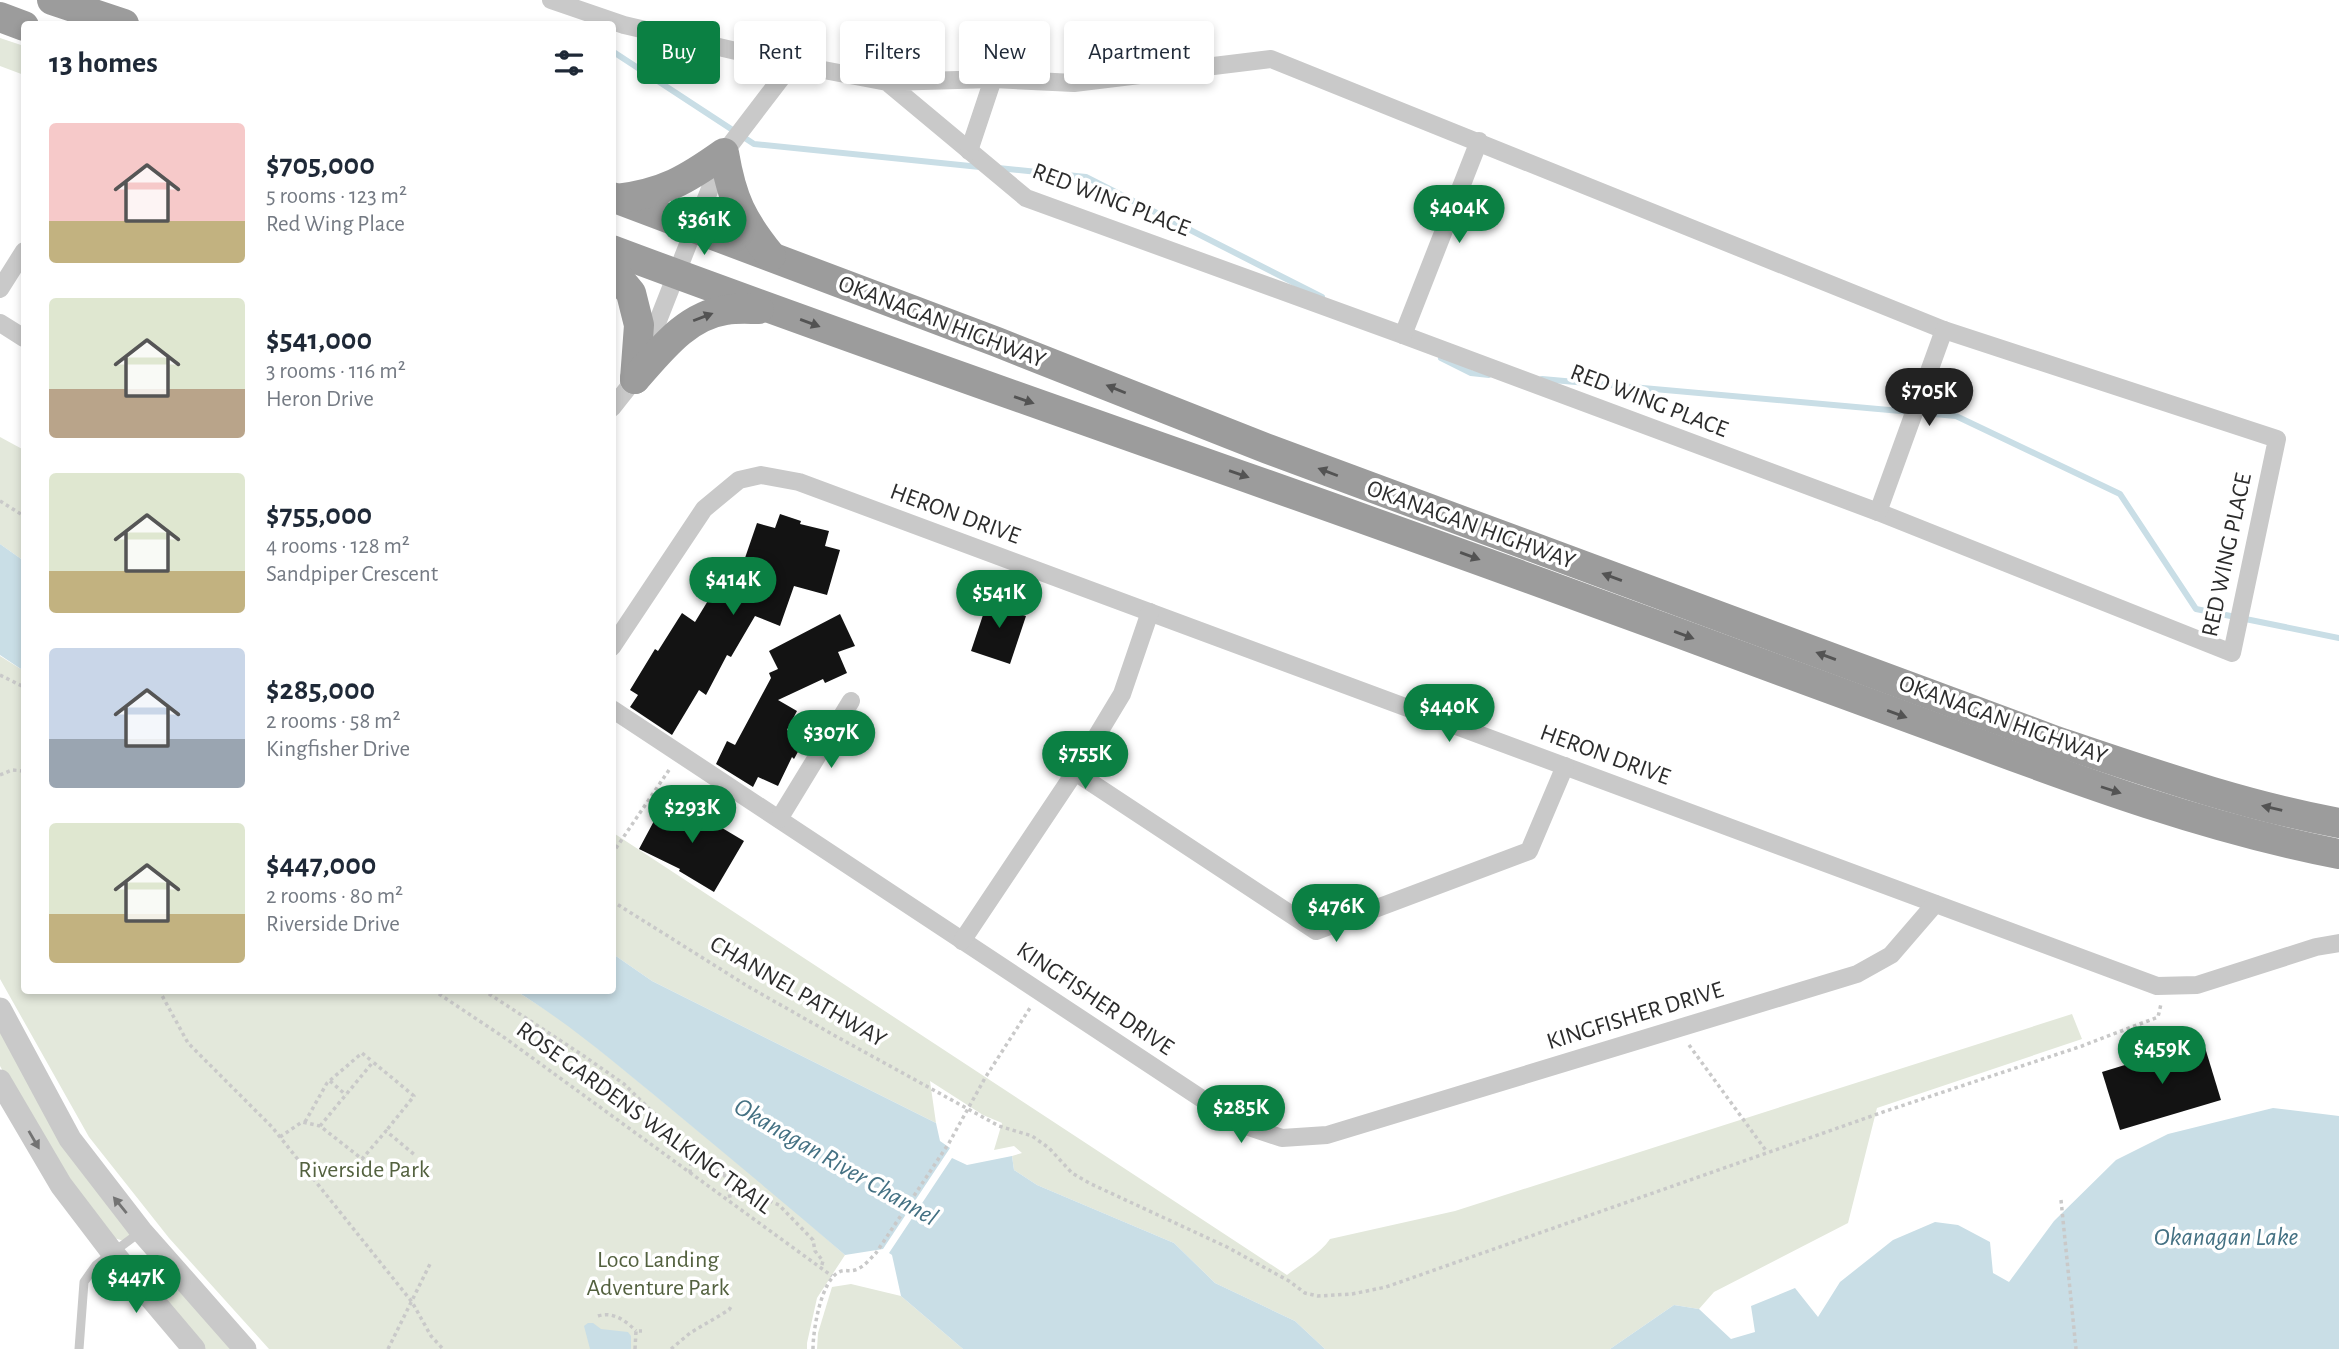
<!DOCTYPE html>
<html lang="en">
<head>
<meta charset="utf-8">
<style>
  body { margin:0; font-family:"Alegreya Sans",sans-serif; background:#f2f2f3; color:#1f2937; height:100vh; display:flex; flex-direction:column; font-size:26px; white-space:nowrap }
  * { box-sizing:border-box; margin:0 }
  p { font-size:23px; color:#747a83 }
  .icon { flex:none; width:38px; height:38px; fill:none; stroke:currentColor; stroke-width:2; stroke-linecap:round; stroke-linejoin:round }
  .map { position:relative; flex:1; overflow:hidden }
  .sheet { position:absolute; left:21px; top:21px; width:595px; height:973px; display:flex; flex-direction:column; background:#fff; border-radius:7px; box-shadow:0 4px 10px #0003 }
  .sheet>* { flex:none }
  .hud { position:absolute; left:637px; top:21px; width:665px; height:63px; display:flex; gap:14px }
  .price { position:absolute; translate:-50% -60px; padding:0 16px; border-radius:24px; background:#0b8043; color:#fff; font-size:23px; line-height:46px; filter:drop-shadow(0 2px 4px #0008) }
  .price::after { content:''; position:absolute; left:50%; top:42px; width:21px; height:16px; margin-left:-10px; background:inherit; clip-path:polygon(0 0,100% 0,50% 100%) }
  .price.on { background:#222; color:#fff }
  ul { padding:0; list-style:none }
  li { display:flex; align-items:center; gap:21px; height:175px; padding:0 28px }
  li span { display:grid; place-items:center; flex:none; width:196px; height:140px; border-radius:7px; color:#555 }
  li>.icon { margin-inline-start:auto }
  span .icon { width:84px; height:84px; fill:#fffc; stroke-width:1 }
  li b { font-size:30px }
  h2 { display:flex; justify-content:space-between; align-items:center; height:84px; padding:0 28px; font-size:30px }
  .pill { padding:0 24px; border-radius:7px; background:#fff; box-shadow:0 4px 10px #0003; font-size:24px; line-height:63px }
  .pill.on { background:#0b8043; color:#fff }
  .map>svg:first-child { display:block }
  .green { fill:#e3e8db }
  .water { fill:#c9dee6 }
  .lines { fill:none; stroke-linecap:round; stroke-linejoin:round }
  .stream { stroke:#c9dee6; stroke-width:6 }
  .building { fill:#131313 }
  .path { stroke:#c9c9c9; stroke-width:3.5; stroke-dasharray:3.5 3.5; stroke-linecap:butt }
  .service { stroke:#c9c9c9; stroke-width:9 }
  .minor { stroke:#c9c9c9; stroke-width:18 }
  .tertiary { stroke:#c9c9c9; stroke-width:23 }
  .trunk { stroke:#9c9c9c; stroke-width:30 }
  .oneway { fill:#535353 }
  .oneway2 { fill:#737373 }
  .labels { text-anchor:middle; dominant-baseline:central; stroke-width:7; stroke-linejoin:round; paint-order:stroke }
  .street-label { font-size:24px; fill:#2c2c2c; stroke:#fff }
  .park-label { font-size:24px; fill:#53613f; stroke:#fff }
  .water-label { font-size:26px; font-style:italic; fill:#447183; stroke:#fff }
</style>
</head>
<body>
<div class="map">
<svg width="2339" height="1349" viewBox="0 0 2339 1349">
  <rect width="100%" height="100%" fill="#fff"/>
  <g class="green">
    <polygon points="0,38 24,46 24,75 0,66"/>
    <polygon points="0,437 24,450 24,561 0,544"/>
    <polygon points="0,656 24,671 24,990 516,991 562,1020 611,1059 789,1206 845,1255 817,1298 807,1343 807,1349 269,1349 169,1238 89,1137 0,979"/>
    <path d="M612,832L1287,1275C1302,1263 1319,1255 1330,1239L1455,1211L2072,1014L2082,1039L1877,1108L1848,1223L1714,1292L1699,1309L1674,1305L1610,1349H1325L1295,1321L1215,1283L1174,1243L1037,1185L1014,1170L1012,1156L1022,1153L1014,1146L994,1150L1002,1123L983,1115L930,1081L936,1123L652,981L613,954Z"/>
    <polygon points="0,1025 131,1234 124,1241 114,1238 47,1151 0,1066"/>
    <polygon points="153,1260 231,1349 205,1349 145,1275 145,1265"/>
    <polygon points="851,1284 901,1296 963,1349 817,1349 818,1333 832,1287"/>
  </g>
  <g class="water">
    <polygon points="0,544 24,561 24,671 0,655"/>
    <path d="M613,954L652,981L936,1123L940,1141L950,1148L883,1249L845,1255C786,1204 725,1154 665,1104C616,1064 570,1024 516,991L612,990Z"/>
    <polygon points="2273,1108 2339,1116 2339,1349 1610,1349 1674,1305 1699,1309 1731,1339 1755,1332 1751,1306 1795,1288 1818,1317 1840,1282 1893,1240 1935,1222 1958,1225 1990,1242 1993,1273 2009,1282 2054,1221 2116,1160 2168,1134"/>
    <polygon points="1012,1156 1014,1170 1037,1185 1174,1243 1215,1283 1295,1321 1325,1349 963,1349 901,1296 892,1255 889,1253 952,1158 967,1165"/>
    <polygon points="588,1323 593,1323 601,1329 628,1332 631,1336 631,1349 590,1349 584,1326"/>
  </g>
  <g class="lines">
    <g class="stream">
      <polyline points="612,51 754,144 980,167"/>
      <polyline points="998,168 1086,177 1322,297"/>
      <polyline points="1441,358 1471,373 1489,375"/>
      <polyline points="1542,379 1956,416 2120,494 2196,609 2339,638"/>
    </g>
  </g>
  <g class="building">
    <polygon points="780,514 801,521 800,524 829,531 825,546 840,550 827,595 794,586 780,626 755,616 731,657 727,655 706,695 699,690 672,735 630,707 638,695 630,690 655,649 658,651 682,613 695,622 712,594 717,580 735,587 757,523 775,528"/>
    <polygon points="991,591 1013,599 1009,611 1026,616 1010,664 971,651"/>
    <polygon points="840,614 855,646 838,652 847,673 825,683 823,679 778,700 797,711 787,730 805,739 794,759 792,757 778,786 758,777 753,787 716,764 727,741 735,745 771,678 769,673 778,669 769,651"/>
    <polygon points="683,805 703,814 702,816 744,841 714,892 679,871 680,869 639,849 662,806 679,815"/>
    <polygon points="2203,1041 2221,1100 2120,1130 2102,1072"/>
  </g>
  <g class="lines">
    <g class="path">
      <polyline points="0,501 24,516"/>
      <polyline points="0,675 24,687"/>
      <polyline points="0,775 12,770 24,771"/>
      <polyline points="612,854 669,770"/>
      <polyline points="612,901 749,987 839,1038 999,1126 1032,1136 1049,1148 1072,1173 1089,1183 1227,1247 1289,1281 1305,1293 1318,1296 1352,1294 1386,1287 1886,1111 2082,1046 2158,1017 2161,1004"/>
      <polyline points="159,990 188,1043 272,1127 412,1302 431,1336 443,1349"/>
      <polyline points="433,990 505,1038 832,1276"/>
      <polyline points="483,990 584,1056 624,1084 683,1142 724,1174 752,1193 779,1205 813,1240 815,1251 823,1261 821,1268"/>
      <polyline points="1689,1045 1767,1152"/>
      <polyline points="330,1081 346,1095"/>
      <polyline points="305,1122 327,1083 362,1053 373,1062"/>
      <polyline points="320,1126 373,1062 414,1096 386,1131"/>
      <polyline points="280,1137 302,1122 320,1126 362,1159 386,1131 416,1156"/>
      <polyline points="690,1173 692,1150"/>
      <polyline points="724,1174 731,1201"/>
      <polyline points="2061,1200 2076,1349"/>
      <path d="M598,1316C613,1311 626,1321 636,1331"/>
      <polyline points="388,1349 430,1264"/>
      <polyline points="635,1349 636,1331 642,1331"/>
      <polyline points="671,1349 690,1333 729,1310 732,1305"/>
      <path d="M813,1349C813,1330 821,1281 839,1272C845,1269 849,1272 855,1270C863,1268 870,1259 876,1253L949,1143L985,1078L1030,1008"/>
    </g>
    <polyline class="service" points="79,1349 84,1282 96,1265 139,1233"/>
    <g class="minor">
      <polyline points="551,0 624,25 792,64 887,82 993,79 1074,83 1271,59 1944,330 2277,439 2232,653 1878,512 1403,335 1026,198 887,82"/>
      <polyline points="969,151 993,79"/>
      <polyline points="0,289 24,251"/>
      <polyline points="0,323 24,338"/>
      <polyline points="1403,335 1479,141"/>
      <polyline points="612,408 635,379 724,153 792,64"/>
      <polyline points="1878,512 1944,330"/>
      <polyline points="612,647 704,509 739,480 761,475 799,482 2157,986 2197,985 2316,947 2339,943"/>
      <polyline points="612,709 1240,1124 1282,1138 1327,1135 1857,974 1891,955 1935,904"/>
      <polyline points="1075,772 1316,931 1529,851 1565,766"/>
      <polyline points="779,819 851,701"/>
      <polyline points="962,941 1075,772 1122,694 1150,612"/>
    </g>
    <g class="tertiary">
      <polyline points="0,1009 70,1139 141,1231 245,1349"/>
      <polyline points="0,1081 61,1185 112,1252 194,1349"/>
    </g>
    <g class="trunk">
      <polyline points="52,0 124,24"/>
      <polyline points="0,17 24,26"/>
      <path d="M612,197L997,342L1268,449L2056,741C2149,772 2242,805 2339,823"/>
      <path d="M617,199C664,193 686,180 724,153C732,200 742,220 771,256"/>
      <path d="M612,250C940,373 1271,483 1599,604C1720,648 1841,693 1961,737C2084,783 2210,829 2339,854"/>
      <polyline points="612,270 631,293 639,325 635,379"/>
      <path d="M635,379C661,350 686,316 726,310C737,308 749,309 759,309"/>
    </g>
  </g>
  <defs><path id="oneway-solid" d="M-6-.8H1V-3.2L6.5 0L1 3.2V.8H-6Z" transform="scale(1.75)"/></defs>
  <g class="oneway">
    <use href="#oneway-solid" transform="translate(703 317) rotate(-21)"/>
    <use href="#oneway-solid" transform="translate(810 323) rotate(20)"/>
    <use href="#oneway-solid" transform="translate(1116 389) rotate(-158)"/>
    <use href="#oneway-solid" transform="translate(1024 400) rotate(19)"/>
    <use href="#oneway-solid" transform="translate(1328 472) rotate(-159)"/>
    <use href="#oneway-solid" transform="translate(1239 474) rotate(19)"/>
    <use href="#oneway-solid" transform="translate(1470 556) rotate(20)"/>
    <use href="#oneway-solid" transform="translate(1612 577) rotate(-160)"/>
    <use href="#oneway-solid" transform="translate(1684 635) rotate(20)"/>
    <use href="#oneway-solid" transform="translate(1826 656) rotate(-160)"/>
    <use href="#oneway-solid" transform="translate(1897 714) rotate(20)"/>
    <use href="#oneway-solid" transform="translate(2111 790) rotate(18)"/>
    <use href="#oneway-solid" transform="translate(2272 808) rotate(-167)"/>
  </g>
  <g class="oneway2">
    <use href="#oneway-solid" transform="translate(34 1140) rotate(60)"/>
    <use href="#oneway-solid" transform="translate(120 1205) rotate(-129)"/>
  </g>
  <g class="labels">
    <g class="street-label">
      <text transform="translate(1111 200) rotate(21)">RED WING PLACE</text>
      <text transform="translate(942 322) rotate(21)">OKANAGAN HIGHWAY</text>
      <text transform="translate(1649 401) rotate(21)">RED WING PLACE</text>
      <text transform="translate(955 514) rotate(20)">HERON DRIVE</text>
      <text transform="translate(1471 525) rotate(20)">OKANAGAN HIGHWAY</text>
      <text transform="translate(2227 555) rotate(-78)">RED WING PLACE</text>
      <text transform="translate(2003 720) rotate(20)">OKANAGAN HIGHWAY</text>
      <text transform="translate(1605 755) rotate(20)">HERON DRIVE</text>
      <text transform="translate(798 992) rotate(30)">CHANNEL PATHWAY</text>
      <text transform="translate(1095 999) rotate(34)">KINGFISHER DRIVE</text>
      <text transform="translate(1635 1016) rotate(-17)">KINGFISHER DRIVE</text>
      <text transform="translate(644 1118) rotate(36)">ROSE GARDENS WALKING TRAIL</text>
    </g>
    <g class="park-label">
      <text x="364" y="1170">Riverside Park</text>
      <text x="658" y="1260">Loco Landing<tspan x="658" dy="28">Adventure Park</tspan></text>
    </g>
    <g class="water-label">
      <text transform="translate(836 1162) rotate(30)">Okanagan River Channel</text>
      <text x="2226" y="1237">Okanagan Lake</text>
    </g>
  </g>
</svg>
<b class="price" style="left:1459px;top:245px">$404K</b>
<b class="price" style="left:704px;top:257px">$361K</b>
<b class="price on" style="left:1929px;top:428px">$705K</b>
<b class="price" style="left:733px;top:617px">$414K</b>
<b class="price" style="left:999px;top:630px">$541K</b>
<b class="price" style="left:1449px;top:744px">$440K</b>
<b class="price" style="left:831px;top:770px">$307K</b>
<b class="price" style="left:1085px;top:791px">$755K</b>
<b class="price" style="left:692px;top:845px">$293K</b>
<b class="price" style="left:1336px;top:944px">$476K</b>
<b class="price" style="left:2162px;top:1086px">$459K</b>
<b class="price" style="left:1241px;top:1145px">$285K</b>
<b class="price" style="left:136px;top:1315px">$447K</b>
<div class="hud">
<a class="pill on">Buy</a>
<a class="pill">Rent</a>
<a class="pill">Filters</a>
<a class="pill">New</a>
<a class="pill">Apartment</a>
</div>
<section class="sheet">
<h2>13 homes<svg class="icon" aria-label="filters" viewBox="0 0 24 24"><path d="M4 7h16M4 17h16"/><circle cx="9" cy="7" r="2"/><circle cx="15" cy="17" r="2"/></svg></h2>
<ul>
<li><span style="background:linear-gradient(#f6c9c9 70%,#c2b280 0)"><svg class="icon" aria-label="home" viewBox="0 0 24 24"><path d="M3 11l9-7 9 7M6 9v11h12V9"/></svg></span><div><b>$705,000</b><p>5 rooms · 123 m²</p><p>Red Wing Place</p></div></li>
<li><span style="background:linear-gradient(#dfe7d0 65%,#b9a48a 0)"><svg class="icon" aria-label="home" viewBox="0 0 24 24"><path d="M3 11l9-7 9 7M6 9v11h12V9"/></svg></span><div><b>$541,000</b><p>3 rooms · 116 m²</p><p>Heron Drive</p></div></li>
<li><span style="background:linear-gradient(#dfe7d0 70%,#c2b280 0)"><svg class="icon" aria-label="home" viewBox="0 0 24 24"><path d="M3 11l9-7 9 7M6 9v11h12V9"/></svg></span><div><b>$755,000</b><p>4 rooms · 128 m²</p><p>Sandpiper Crescent</p></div></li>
<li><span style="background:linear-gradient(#c9d6e8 65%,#9aa5b1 0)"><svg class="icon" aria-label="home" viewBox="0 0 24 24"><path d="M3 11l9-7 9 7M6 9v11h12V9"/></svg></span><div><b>$285,000</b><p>2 rooms · 58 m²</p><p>Kingfisher Drive</p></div></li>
<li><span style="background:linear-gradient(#dfe7d0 65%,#c2b280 0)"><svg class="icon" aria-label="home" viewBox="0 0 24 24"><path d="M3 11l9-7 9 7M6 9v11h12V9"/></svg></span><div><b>$447,000</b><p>2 rooms · 80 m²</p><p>Riverside Drive</p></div></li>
</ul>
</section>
</div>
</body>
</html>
